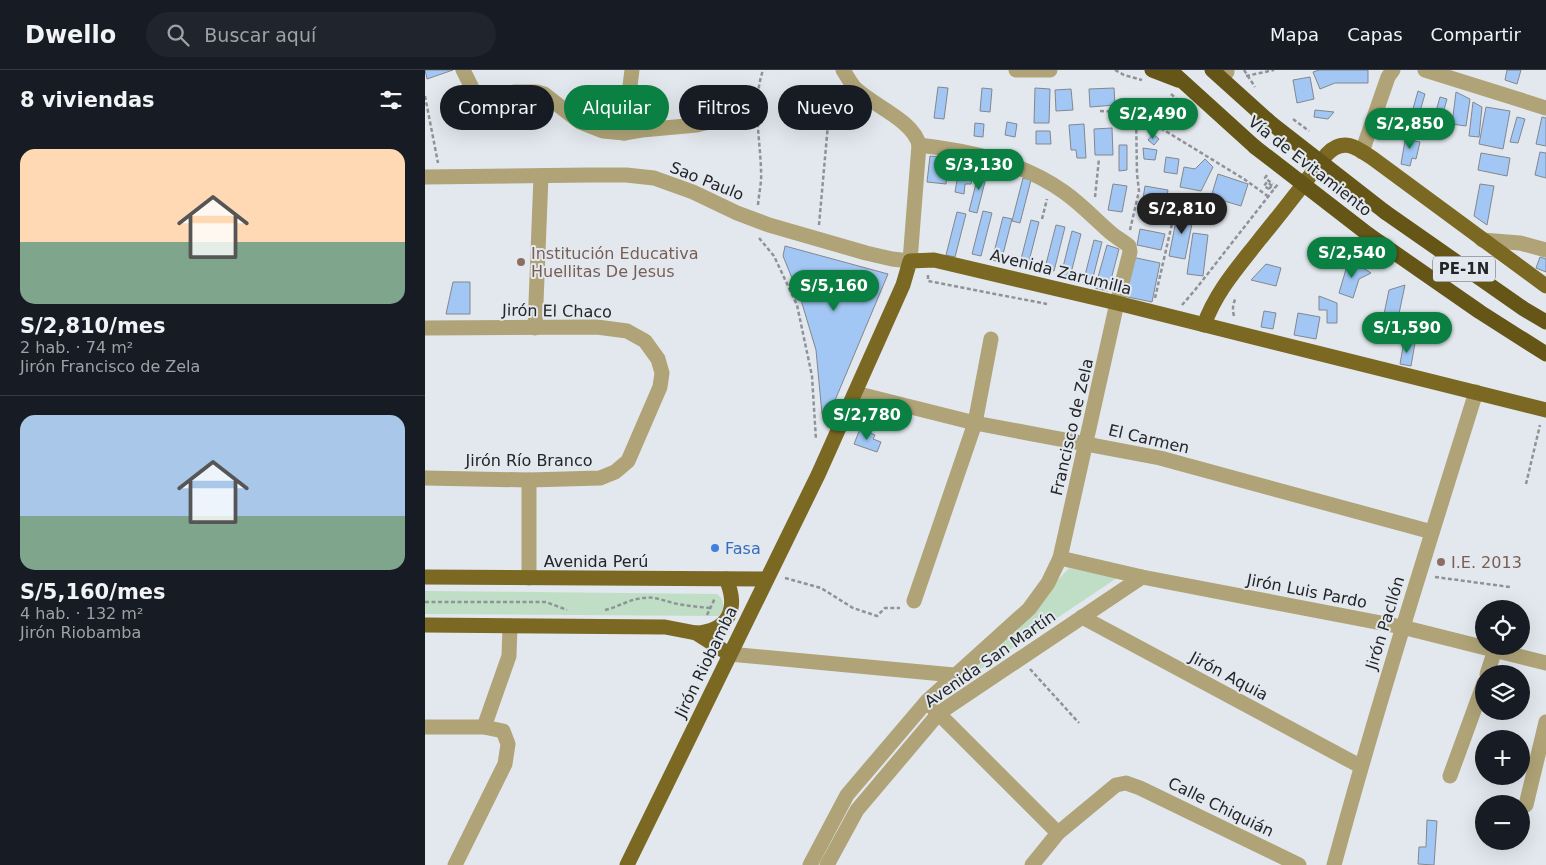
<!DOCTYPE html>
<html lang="es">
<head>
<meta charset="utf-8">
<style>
  body { margin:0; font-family:"DejaVu Sans",sans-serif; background:#20242c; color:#f1f3f6; height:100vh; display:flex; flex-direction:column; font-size:19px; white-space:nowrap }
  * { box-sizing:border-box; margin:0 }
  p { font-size:16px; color:#9ea1a6 }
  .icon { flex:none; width:28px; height:28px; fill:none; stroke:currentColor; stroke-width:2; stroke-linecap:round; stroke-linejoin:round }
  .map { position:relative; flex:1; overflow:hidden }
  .details { display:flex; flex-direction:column; background:#171b24; width:425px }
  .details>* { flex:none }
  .banner { position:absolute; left:15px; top:15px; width:475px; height:45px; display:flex; gap:10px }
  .tools { position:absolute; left:1050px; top:530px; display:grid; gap:10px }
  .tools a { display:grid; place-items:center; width:55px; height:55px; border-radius:50%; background:#171b24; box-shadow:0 5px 20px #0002; font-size:25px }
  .price { position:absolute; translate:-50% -42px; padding:0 11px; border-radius:18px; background:#0b8043; color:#fff; font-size:16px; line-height:32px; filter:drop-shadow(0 1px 2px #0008) }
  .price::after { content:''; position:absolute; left:50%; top:30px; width:15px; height:11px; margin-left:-8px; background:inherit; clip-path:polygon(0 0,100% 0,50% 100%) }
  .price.active { background:#222; color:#fff }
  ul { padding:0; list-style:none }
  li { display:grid; align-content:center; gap:10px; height:265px; padding:0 20px }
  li+li { border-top:1px solid #363941 }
  li span { display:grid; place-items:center; height:155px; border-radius:15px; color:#555 }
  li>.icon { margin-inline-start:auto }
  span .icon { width:90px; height:90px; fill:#fffc; stroke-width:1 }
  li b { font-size:21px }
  h2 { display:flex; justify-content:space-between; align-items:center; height:60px; padding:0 20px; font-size:21px }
  .pill { padding:0 18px; border-radius:22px; background:#171b24; box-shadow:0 5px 20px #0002; font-size:18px; line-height:45px }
  .pill.active { background:#0b8043; color:#fff }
  header { display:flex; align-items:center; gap:30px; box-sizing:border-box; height:70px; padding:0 25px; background:#171b24; border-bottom:1px solid #363941 }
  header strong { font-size:24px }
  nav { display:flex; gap:28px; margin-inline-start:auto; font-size:18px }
  .search { width:350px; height:45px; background:#20242c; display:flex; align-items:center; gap:12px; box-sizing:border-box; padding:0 18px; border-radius:28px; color:#9ea1a6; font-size:19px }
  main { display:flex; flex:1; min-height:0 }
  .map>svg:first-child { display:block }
  .green { fill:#bfdec5 }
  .building { fill:#a3c7f4; stroke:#83878d }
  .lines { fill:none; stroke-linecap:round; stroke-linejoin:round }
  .path { stroke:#8f9397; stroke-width:2.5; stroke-dasharray:4 2.5; stroke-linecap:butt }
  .minor { stroke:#afa377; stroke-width:15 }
  .major { stroke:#7b6822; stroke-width:15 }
  .highway { stroke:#655517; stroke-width:15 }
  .path-bridge { stroke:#8f9397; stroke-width:2.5; stroke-dasharray:4 2.5; stroke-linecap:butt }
  .highway-bridge { stroke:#655517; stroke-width:15 }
  .education-dot { fill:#8d6e63; stroke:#e3e8ee; stroke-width:2 }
  .shop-dot { fill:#3f7fe0; stroke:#e3e8ee; stroke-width:2 }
  .labels { text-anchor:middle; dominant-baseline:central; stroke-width:4; stroke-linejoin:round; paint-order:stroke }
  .shield { fill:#e3e8ee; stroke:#5d6063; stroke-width:1 }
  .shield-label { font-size:15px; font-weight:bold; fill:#232527 }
  .street-label { font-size:16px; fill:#232527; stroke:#e3e8ee }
  .education-label { font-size:16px; fill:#785e54; stroke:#e3e8ee; text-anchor:start }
  .shop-label { font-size:16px; fill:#366cbe; stroke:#e3e8ee; text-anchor:start }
</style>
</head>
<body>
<header>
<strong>Dwello</strong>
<div class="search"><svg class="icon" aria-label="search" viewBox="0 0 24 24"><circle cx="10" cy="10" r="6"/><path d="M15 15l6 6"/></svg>Buscar aquí</div>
<nav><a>Mapa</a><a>Capas</a><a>Compartir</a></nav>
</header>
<main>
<section class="details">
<h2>8 viviendas<svg class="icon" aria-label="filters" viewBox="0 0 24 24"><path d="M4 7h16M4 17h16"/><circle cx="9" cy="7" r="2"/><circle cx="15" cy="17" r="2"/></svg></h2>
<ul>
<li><span style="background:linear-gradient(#ffd9b3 60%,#7fa58c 0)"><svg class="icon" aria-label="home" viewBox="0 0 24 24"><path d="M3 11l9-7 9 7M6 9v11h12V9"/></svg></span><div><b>S/2,810/mes</b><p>2 hab. · 74 m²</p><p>Jirón Francisco de Zela</p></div></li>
<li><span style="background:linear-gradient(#a9c7e8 65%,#7fa58c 0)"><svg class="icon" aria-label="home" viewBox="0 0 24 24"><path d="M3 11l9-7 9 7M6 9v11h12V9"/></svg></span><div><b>S/5,160/mes</b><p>4 hab. · 132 m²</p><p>Jirón Riobamba</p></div></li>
</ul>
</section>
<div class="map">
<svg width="1121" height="795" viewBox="0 0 1121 795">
  <rect width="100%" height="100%" fill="#e3e8ee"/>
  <g class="green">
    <polygon points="644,498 692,508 541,609"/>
    <path d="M0,521L292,524C300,529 300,541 293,546L0,544Z"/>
  </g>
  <g class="building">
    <polygon points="0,0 28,0 2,9"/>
    <polygon points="894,0 943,0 943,13 910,13 895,19 888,2"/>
    <polygon points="1082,0 1096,0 1092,14 1080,10"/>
    <polygon points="885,7 889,29 872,33 868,10"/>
    <polygon points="513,17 523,18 519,49 509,48"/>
    <polygon points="557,18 567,19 565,42 555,41"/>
    <polygon points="610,18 625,19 624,53 609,53"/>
    <polygon points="689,18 690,35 665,37 664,19"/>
    <polygon points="646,19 648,40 631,41 630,20"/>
    <polygon points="993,21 1000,24 993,48 986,46"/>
    <polygon points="1031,22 1045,29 1041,56 1027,54"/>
    <polygon points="1015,27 1022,29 1015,54 1008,52"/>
    <polygon points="749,32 761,38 751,56 740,50"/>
    <polygon points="1048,32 1057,37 1054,67 1044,66"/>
    <polygon points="1061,37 1085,41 1078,79 1054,74"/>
    <polygon points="890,40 909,42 903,49 889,47"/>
    <polygon points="1092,47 1100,49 1093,73 1085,72"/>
    <polygon points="1117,47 1121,48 1121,76 1111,74"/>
    <polygon points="582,52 592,54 590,67 580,65"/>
    <polygon points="550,53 559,54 558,67 549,66"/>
    <polygon points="659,54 661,88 652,88 651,80 646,80 644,55"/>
    <polygon points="687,58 688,85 670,85 669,59"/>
    <polygon points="611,61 625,61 626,74 611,74"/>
    <polygon points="728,64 734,69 729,75 723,70"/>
    <polygon points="981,65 990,67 989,71 995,72 991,89 987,88 985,96 976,94"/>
    <polygon points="694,75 702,75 702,100 694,101"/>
    <polygon points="718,78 732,80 730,90 719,89"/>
    <polygon points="1115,82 1121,83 1121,108 1110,105"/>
    <polygon points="1056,83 1085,88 1082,106 1053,100"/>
    <polygon points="505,86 524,88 521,114 502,112"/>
    <polygon points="741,87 754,89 752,104 739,102"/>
    <polygon points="780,89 788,97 776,121 755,117 759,97 770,99"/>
    <polygon points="549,96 546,114 540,114 539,124 530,122 534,98"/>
    <polygon points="555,98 563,100 552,143 544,141"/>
    <polygon points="793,104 823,114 816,136 786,127"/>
    <polygon points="598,108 606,110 595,153 587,151"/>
    <polygon points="688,114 702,116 697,142 683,140"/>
    <polygon points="1055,114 1069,116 1062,155 1049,146"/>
    <polygon points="720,116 743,120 739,144 716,141"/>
    <polygon points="558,141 567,143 556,186 547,184"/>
    <polygon points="753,141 769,144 760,189 744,186"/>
    <polygon points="532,142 541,144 530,187 521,185"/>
    <polygon points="578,147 587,149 576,192 567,190"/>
    <polygon points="606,150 614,152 603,195 595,193"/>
    <polygon points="631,155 640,157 629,201 620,198"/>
    <polygon points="715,159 740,164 736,180 712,175"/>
    <polygon points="647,161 656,164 645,207 636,205"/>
    <polygon points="768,163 783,165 778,206 762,204"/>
    <polygon points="669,170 677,172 666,215 658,213"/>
    <polygon points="682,175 694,179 683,221 670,218"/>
    <polygon points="360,176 463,204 403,347 397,344 391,280 376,230 358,186"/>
    <polygon points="707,187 735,193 727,232 698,226"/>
    <polygon points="1115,187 1121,189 1121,202 1111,198"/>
    <polygon points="924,189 946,203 934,209 928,228 914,223"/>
    <polygon points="841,194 856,198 851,216 826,210"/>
    <polygon points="28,212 45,212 45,244 21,244"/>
    <polygon points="980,215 972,253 965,252 966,245 959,244 964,220"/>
    <polygon points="894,226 912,233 912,253 902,253 902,240 894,240"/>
    <polygon points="839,241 851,243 848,259 836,257"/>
    <polygon points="873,243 895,247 891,269 869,265"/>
    <polygon points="979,271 990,273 986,296 975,294"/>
    <polygon points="435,359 450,365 448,369 456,372 452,382 429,374"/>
    <polygon points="1002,750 1012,751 1009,795 993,794 994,777 1001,777"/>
  </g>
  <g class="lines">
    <g class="path">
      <polyline points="690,0 699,5 717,10"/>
      <polyline points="819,0 830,17"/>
      <polyline points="821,6 849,0"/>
      <polyline points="746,24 755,32"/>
      <polyline points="0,26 13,93"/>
      <polyline points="675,41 711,43 819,109 844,127"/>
      <polyline points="868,49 884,61"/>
      <polyline points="842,105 840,108 848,114"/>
      <polyline points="844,119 839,116 842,112 850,118"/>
      <polyline points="670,127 674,89"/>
      <path d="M333,135C334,123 337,111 336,100C335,66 327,33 338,0"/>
      <polyline points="617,149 622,129"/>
      <polyline points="394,155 404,43 407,23 412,18"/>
      <polyline points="705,160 714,121 712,104 711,43"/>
      <polyline points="334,168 349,186 372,235 387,306 391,370"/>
      <polyline points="503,205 503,211 622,234"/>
      <polyline points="730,228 749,145"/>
      <polyline points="757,235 770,220 853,114"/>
      <path d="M809,246C807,239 808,234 811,227"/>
      <polyline points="1101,414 1115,355"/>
      <polyline points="1010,507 1085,517"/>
      <polyline points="360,508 396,518 428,538 452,546 460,538 475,538"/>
      <polyline points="0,532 121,532 142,540"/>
      <path d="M180,540C193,537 205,529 218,528C231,526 241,532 253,534C264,536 275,537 285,538"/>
      <polyline points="282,545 290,528"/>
      <polyline points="605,599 654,653"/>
    </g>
    <g class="minor">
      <polyline points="38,0 53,30 58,34 65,34 89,22 112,22 119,24 155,52 178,61 199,63 217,60 272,55 312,45"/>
      <polyline points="591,0 625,0"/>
      <polyline points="802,0 802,2"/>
      <polyline points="1000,0 1121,38"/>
      <polyline points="199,63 207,0"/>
      <polyline points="937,82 963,7 968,0"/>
      <path d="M0,107L164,105H201L229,108L268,122L312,143L344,155L441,183L467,189L485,191L494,75C489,51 449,36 431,19C426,14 422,6 418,0"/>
      <polyline points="1057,170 1095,173 1121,180"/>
      <polyline points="0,258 172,257 202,261 220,271 233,289 237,303 235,317 203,391 190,402 175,408 104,410 0,408"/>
      <polyline points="110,258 116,106"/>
      <polyline points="430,323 550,353 735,388 1007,462"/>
      <polyline points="635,488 717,507 977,557 1121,593"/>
      <polyline points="104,508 104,410"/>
      <polyline points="489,531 550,353 566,269"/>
      <polyline points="657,547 935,696"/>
      <polyline points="304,584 529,605"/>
      <polyline points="1062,604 1070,580"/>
      <polyline points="507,637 633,763"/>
      <polyline points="0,657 59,657 78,661 83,674 80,694 30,795"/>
      <polyline points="59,657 84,586 85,556"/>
      <polyline points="1025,706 1059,613"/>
      <polyline points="1101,735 1121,652"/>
      <path d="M385,795L422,725L502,631L604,539L623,513L635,488L692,233L705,182L704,176C698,171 692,168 686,163C670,149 656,134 639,122C597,92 545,81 494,75"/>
      <polyline points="402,795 432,740 514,643 717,507"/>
      <polyline points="607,795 633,763 691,715 701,713 715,718 874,795"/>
      <path d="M909,795C952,636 1002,479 1051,322"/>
    </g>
    <g class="major">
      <path d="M779,255C791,221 814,196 835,169C858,141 880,112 902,84C919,66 934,79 950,90L1121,216"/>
      <polyline points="0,507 341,509"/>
      <polyline points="0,555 240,557 271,563 304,584"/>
      <path d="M271,563C304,561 314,538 301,509"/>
      <polyline points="202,795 393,405 478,215 485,191 509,190 692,233 1121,340"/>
    </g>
    <g class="highway">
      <polyline points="727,0 753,10"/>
      <polyline points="745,0 830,77"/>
      <polyline points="787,0 847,54"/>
      <polyline points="960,142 1099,239 1121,252"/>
      <polyline points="944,165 1055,242 1121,284"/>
    </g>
    <polyline class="path-bridge" points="844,119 848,114"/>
    <g class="highway-bridge">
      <polyline points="847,54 960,142"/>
      <polyline points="830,77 944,165"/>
    </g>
  </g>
  <g class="education-dot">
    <circle cx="96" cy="192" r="5"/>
    <circle cx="1016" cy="492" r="5"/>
  </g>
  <circle class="shop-dot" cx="290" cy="478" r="5"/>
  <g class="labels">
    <rect class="shield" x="1008" y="186.5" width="62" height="25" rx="4"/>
    <g class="shield-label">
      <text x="1039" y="199">PE-1N</text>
    </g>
    <g class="street-label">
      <text transform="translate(885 96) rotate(38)">Vía de Evitamiento</text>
      <text transform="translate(282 111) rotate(22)">Sao Paulo</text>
      <text transform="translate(636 202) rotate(14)">Avenida Zarumilla</text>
      <text transform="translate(132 241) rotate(1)">Jirón El Chaco</text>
      <text transform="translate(647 357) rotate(-77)">Francisco de Zela</text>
      <text transform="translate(724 369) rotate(13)">El Carmen</text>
      <text x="104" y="390">Jirón Río Branco</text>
      <text x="171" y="491">Avenida Perú</text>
      <text transform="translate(882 521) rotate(11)">Jirón Luis Pardo</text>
      <text transform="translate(960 553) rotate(-73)">Jirón Pacllón</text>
      <text transform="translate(565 589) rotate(-35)">Avenida San Martín</text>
      <text transform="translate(281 592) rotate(-64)">Jirón Riobamba</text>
      <text transform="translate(804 606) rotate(28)">Jirón Aquia</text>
      <text transform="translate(796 737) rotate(26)">Calle Chiquián</text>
    </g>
    <g class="education-label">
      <text x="106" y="183">Institución Educativa<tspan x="106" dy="18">Huellitas De Jesus</tspan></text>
      <text x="1026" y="492">I.E. 2013</text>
    </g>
    <g class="shop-label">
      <text x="300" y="478">Fasa</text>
    </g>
  </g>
</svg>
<div class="tools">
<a><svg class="icon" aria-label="locate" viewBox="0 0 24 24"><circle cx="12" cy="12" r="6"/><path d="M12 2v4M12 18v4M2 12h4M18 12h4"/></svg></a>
<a><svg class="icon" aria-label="layers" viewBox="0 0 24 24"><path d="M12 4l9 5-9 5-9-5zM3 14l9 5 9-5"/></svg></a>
<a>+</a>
<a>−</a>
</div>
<b class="price" style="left:728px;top:70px">S/2,490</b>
<b class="price" style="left:985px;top:80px">S/2,850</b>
<b class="price" style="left:554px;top:121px">S/3,130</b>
<b class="price active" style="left:757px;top:165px">S/2,810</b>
<b class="price" style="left:927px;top:209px">S/2,540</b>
<b class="price" style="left:409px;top:242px">S/5,160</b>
<b class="price" style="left:982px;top:284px">S/1,590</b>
<b class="price" style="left:442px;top:371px">S/2,780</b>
<div class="banner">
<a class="pill">Comprar</a>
<a class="pill active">Alquilar</a>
<a class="pill">Filtros</a>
<a class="pill">Nuevo</a>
</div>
</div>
</main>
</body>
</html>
